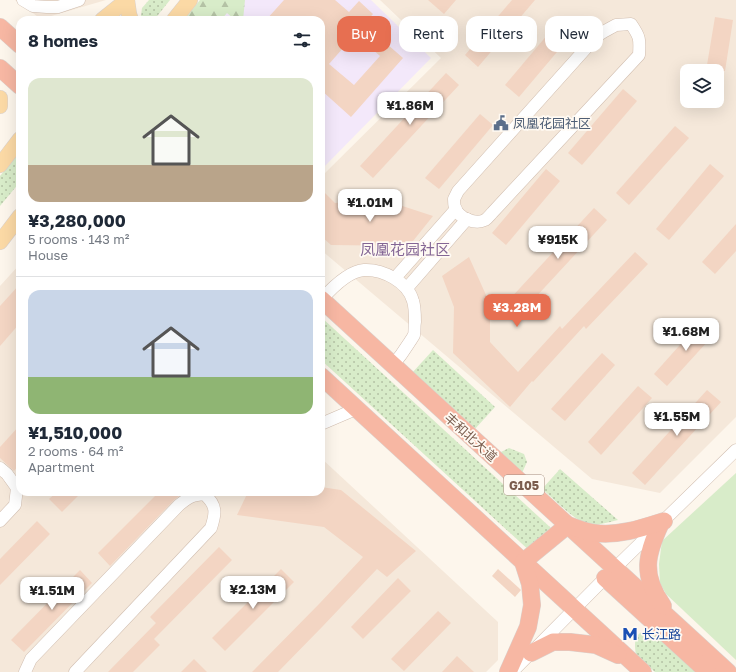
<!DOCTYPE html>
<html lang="en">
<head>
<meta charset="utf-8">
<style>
  body { margin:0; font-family:"Golos Text","Noto Sans SC",sans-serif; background:#f6f6f7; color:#1f2937; height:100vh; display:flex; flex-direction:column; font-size:15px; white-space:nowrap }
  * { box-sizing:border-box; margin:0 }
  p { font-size:13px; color:#747a83 }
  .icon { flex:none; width:22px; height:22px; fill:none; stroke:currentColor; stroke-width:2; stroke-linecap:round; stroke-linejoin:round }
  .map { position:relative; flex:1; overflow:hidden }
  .details { position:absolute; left:16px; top:16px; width:309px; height:480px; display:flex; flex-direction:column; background:#fff; border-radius:12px; box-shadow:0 4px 16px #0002 }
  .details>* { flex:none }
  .guide { position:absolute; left:337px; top:16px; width:339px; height:36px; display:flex; gap:8px }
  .controls { position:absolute; left:680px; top:64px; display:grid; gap:8px }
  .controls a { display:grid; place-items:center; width:44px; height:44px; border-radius:8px; background:#fff; box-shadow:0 4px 16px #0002; font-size:20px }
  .price { position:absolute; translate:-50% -34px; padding:0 9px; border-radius:8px; background:#fff; color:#222; font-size:13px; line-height:26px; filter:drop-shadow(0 1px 2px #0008) }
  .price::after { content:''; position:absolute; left:50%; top:24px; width:12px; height:9px; margin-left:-6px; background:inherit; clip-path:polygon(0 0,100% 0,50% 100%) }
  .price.active { background:#e76f51; color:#fff }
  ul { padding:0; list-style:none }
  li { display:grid; align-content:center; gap:8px; height:212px; padding:0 12px }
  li+li { border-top:1px solid #e0e1e3 }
  li span { display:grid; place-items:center; height:124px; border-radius:12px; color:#555 }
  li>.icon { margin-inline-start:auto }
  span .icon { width:72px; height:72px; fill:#fffc; stroke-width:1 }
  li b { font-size:17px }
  h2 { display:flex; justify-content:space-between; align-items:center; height:48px; padding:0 12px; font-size:17px }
  .pill { padding:0 14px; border-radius:12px; background:#fff; box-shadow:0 4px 16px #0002; font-size:14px; line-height:36px }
  .pill.active { background:#e76f51; color:#fff }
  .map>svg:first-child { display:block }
  .residential { fill:#f5e8da; fill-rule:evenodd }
  .education { fill:#f3e8fa }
  .grass { fill:url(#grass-dots) }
  .forest { fill:url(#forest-firs) }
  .green { fill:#d8ecc9 }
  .building { fill:#f3d5c3 }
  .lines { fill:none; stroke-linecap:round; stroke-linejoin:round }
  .minor-casing { stroke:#d1beb0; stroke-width:13 }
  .major-casing { stroke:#dad1cd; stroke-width:16 }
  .highway-casing { stroke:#dad1cd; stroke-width:18 }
  .minor { stroke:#fff; stroke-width:12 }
  .major { stroke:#fbd9a5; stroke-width:15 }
  .highway { stroke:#f7b7a3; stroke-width:17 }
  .labels { text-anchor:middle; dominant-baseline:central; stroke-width:3.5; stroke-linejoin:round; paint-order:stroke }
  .shield { fill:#fffaf3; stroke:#a28b7f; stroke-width:1 }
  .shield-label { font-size:12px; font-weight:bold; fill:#7a5c4d }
  .service-label { font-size:13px; fill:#4e5e75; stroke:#fffaf3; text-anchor:start }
  .street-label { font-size:13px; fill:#7a5c4d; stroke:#fffaf3 }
  .transit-label { font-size:13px; fill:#164399; stroke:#fffaf3; text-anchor:start }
  .quarter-label { font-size:15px; fill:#846695; stroke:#fffaf3 }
</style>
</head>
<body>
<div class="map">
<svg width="736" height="672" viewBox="0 0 736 672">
  <defs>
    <pattern id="grass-dots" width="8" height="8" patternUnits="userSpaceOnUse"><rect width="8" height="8" fill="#d8ecc9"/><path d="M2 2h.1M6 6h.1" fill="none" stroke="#b4c2a5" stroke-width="1.8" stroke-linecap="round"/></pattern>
    <pattern id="forest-firs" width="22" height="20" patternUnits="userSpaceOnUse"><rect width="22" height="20" fill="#d8ecc9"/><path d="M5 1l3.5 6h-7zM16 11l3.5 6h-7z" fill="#b4c2a5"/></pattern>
  </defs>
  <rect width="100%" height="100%" fill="#fdf6ec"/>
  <g class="residential">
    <polygon points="15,0 106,0 41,19"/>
    <path d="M380,0H736V417L660,493L592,479L321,250V177L441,58ZM687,71H717V101H687Z"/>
    <polygon points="20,264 20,492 321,492 321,458 498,622 498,660 486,672 0,672 0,286"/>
  </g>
  <polygon class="education" points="226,0 371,0 431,58 321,170 321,20 209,20"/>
  <g class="grass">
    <polygon points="149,0 170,0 154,20 145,20 141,16 142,8"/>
    <polygon points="20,152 20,182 0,206 0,176"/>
    <polygon points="321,317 551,528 551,535 532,553 321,360"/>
    <polygon points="433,350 495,407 474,430 412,373"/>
    <polygon points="509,448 524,454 527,462 522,473 499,453"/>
    <path d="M560,469L618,520C609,522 600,525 590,525C578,524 552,497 542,489Z"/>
    <path d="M652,630L699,672H655L636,655C635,647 633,636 642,632C645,631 649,631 652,630Z"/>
  </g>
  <polygon class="forest" points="200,0 245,0 243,20 235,20 227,13 221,20 184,20"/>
  <polygon class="green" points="736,473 736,660 666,594 660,583 659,564 662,541"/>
  <g class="building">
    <polygon points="284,0 335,0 349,12 359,1 373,14 329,64 354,85 380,56 371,48 380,38 403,58 351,117 321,90 321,20 266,20"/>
    <polygon points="428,0 456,0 444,14"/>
    <polygon points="512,0 535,0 478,67 465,55"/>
    <polygon points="715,17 733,20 725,71 706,71"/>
    <polygon points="559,21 573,33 519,97 505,85"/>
    <polygon points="446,73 459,85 373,178 360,166"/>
    <polygon points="623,89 637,101 582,165 568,153"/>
    <polygon points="480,114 493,125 439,189 425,178"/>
    <polygon points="675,126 689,138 629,205 616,193"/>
    <polygon points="710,164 724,176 669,240 656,229"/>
    <polygon points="546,169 560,181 506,245 492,233"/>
    <polygon points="321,189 335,203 381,199 433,216 409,246 331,245 321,236"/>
    <polygon points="594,208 607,220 521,313 508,301"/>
    <polygon points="736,224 736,251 715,274 702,262"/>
    <polygon points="635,252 648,264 586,329 584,326 533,382 532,381 510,407 453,353 454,307 442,276 469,257 490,304 490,342 518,372 560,326 562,329"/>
    <polygon points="20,284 20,323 0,346 0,306"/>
    <polygon points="704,318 718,330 667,386 654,374"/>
    <polygon points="602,353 615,365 565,421 551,409"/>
    <polygon points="638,386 652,398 601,455 588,442"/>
    <polygon points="707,390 721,402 645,485 632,473"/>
    <polygon points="20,425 20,464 14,471 0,458 0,447"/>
    <polygon points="321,487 341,490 416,551 387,577 377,569 322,627 278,672 252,672 320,603 363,557 324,527 237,515 248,492 321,492"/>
    <polygon points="57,492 82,492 62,512 49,499"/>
    <polygon points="159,492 175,492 179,496 174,500 110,566 98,553"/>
    <polygon points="37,521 50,534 0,585 0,559"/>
    <polygon points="219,547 232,560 154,639 160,645 133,672 108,672 156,623 150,617"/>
    <polygon points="281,569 294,582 225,651 212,638"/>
    <polygon points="498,569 520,589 521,590 515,597 492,576"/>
    <polygon points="80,570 92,583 24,652 11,640"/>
    <polygon points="398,578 411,591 363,639 351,627"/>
    <polygon points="438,611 451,623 404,671 391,659"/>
    <polygon points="457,656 474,672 442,672"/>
    <polygon points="194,659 207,672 181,672"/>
  </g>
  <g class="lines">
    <g class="minor-casing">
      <g id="minor">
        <polyline points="23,0 33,6 47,7 58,7 79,0"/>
        <path d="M631,24C640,37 640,39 639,55L492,213C490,215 488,218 485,220C475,225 459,218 455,208C454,205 454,202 454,199L458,191L597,36L605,31L616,25Z"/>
        <polyline points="395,278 456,209"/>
        <polyline points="407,288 467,219"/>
        <path d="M322,299C331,289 349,271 364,270C383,269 408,282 413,301C415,307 415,316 415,322C414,326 415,331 414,335C413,337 411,340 409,343C404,351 399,358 393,365"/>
        <polyline points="321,424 356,409"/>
        <polyline points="0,468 7,474 17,488 15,505 0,521"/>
        <path d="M25,672L31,659L179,505C189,497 192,495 204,494C217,505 216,513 211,528L75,672"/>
        <polyline points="512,672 615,568 736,450"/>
      </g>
    </g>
    <g class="major-casing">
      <g id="major">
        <polyline points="127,0 129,14 131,20"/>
        <polyline points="102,20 127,0"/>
        <polyline points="174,20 190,0"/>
        <polyline points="0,98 0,106"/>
        <polyline points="0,165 20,139"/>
        <polyline points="0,242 20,216"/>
      </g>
    </g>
    <g class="highway-casing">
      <g id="highway">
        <polyline points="0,27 20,45"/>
        <polyline points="0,68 20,86"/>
        <polyline points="321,299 728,672"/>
        <polyline points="321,376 643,672"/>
        <path d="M661,523C646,555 641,575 663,606"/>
        <polyline points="605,578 708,672"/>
        <polyline points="531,653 553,642 570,642 596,645 618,655"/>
        <path d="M508,672L528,627L532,605L530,584L523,562L568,525C577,528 586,532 595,533C619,536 642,528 664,521"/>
      </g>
    </g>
    <use href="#minor" class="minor"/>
    <use href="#major" class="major"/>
    <use href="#highway" class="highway"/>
  </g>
  <defs>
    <g id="civic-bare" transform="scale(1.2)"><path d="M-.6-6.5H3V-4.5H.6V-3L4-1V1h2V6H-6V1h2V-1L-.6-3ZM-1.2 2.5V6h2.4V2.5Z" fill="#5c6f8a" stroke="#fffaf3" stroke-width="2.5" paint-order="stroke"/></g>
    <g id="metro-bare" transform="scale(1.2)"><path d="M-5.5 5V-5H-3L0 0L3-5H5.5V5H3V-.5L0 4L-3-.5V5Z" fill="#1a4fb4" stroke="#fffaf3" stroke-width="2.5" paint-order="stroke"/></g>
  </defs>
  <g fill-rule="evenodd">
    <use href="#civic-bare" x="501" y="123"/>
    <use href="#metro-bare" x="630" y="634"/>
  </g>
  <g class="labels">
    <rect class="shield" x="504" y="475" width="40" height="20" rx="3"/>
    <g class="shield-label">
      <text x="524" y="485">G105</text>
    </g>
    <g class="service-label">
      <text x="513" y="123">凤凰花园社区</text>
    </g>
    <g class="street-label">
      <text transform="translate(471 437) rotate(42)">丰和北大道</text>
    </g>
    <g class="transit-label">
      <text x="642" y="634">长江路</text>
    </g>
    <g class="quarter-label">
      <text x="405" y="249">凤凰花园社区</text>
    </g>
  </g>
</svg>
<div class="controls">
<a><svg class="icon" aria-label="layers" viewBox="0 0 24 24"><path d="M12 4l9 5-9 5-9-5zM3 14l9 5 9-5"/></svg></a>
</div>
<b class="price" style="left:410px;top:126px">¥1.86M</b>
<b class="price" style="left:370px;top:223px">¥1.01M</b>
<b class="price" style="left:558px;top:260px">¥915K</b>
<b class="price active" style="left:517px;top:328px">¥3.28M</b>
<b class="price" style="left:686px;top:352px">¥1.68M</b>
<b class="price" style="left:677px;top:437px">¥1.55M</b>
<b class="price" style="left:253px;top:610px">¥2.13M</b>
<b class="price" style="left:52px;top:611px">¥1.51M</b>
<div class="guide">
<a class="pill active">Buy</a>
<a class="pill">Rent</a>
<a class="pill">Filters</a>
<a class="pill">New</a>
</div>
<section class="details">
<h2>8 homes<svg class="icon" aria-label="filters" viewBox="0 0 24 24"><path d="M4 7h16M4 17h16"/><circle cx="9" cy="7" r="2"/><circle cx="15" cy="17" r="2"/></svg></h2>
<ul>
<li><span style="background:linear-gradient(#dfe7d0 70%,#b9a48a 0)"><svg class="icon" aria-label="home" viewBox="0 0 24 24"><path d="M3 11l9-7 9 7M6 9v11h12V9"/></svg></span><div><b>¥3,280,000</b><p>5 rooms · 143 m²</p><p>House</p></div></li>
<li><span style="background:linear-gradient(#c9d6e8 70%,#8fb573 0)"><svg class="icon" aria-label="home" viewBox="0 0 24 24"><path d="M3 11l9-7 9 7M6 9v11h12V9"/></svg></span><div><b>¥1,510,000</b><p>2 rooms · 64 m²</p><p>Apartment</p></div></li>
</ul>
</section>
</div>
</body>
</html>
